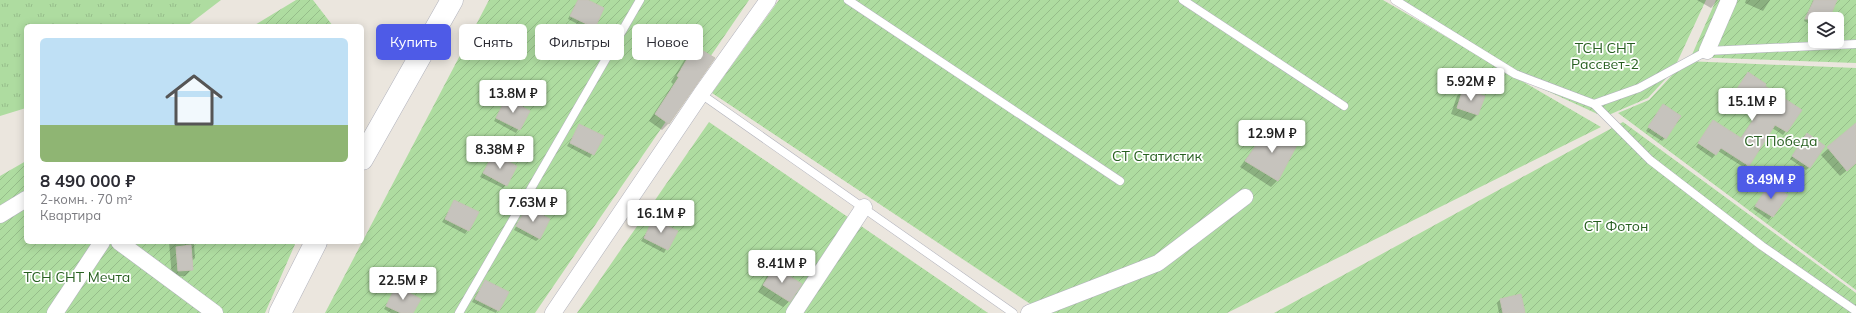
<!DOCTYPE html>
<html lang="ru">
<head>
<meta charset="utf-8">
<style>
  body { margin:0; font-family:Mulish,sans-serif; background:#f7f7f7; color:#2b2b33; height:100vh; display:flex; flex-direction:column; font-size:15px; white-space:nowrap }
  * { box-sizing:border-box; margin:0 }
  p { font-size:13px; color:#7c7c81 }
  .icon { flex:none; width:22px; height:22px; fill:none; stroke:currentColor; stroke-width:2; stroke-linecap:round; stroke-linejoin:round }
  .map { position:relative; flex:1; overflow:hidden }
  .panel { position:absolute; left:24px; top:24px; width:340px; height:220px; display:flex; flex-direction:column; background:#fff; border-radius:6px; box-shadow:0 2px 10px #0003 }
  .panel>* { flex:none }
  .guide { position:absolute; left:376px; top:24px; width:380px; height:36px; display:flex; gap:8px }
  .buttons { position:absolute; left:1808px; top:12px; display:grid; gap:8px }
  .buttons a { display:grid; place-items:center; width:36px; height:36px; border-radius:6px; background:#fff; box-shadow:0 2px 10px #0003; font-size:20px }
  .price { position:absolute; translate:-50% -34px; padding:0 9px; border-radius:4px; background:#fff; color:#222; font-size:13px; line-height:26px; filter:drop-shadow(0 1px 2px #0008) }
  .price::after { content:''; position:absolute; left:50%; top:24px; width:12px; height:9px; margin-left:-6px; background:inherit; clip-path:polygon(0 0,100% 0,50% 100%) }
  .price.current { background:#4e5be7; color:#fff }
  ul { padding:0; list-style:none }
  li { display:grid; align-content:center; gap:8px; height:212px; padding:0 16px }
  li span { display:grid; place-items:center; height:124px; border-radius:6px; color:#555 }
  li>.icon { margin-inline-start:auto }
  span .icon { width:72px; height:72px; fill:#fffc; stroke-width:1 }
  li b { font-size:17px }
  .tag { padding:0 14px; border-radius:6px; background:#fff; box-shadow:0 2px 10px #0003; font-size:14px; line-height:36px }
  .tag.current { background:#4e5be7; color:#fff }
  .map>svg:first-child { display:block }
  .grass { fill:url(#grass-tufts) }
  .garden { fill:url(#garden-furrows); fill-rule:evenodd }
  .shadow { fill:#0003 }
  .building { fill:#c6c3bd; stroke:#c6c2b7 }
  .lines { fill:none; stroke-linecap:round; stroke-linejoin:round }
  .lane-casing { stroke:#b1b2bc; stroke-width:9 }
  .street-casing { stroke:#b1b2bc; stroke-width:17 }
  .secondary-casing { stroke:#b1b2bc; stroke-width:23 }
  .lane { stroke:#fff; stroke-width:8 }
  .street { stroke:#fff; stroke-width:16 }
  .secondary { stroke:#fff; stroke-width:22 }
  .labels { text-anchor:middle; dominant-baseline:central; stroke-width:3.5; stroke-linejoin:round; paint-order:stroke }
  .park-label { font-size:14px; fill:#286021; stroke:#fff }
</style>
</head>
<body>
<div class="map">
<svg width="1856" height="313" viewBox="0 0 1856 313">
  <defs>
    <pattern id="grass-tufts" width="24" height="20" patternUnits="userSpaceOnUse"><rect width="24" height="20" fill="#aedca0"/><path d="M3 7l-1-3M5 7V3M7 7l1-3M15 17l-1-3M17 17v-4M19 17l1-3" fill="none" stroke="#96bd8a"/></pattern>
    <pattern id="garden-furrows" width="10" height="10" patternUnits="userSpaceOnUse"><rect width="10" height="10" fill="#aedca0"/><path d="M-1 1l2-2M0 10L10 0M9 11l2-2" fill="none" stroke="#96bd8a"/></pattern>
  </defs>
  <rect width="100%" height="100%" fill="#ebe6de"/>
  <polygon class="grass" points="0,0 221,0 187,26 26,26 26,108 0,116"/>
  <g class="garden">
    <polygon points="296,0 313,0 333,26 253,26"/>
    <polygon points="489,0 749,0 535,313 325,313"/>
    <polygon points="779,0 1383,0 1601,127 1227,313 1044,313 712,93"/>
    <polygon points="1391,0 1706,0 1673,71 1648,98 1604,117 1530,83"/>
    <path d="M1716,0H1856V63L1691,57ZM1815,19H1837V41H1815Z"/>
    <polygon points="1685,61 1856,68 1856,290 1618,113 1649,100"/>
    <polygon points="709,122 988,313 577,313"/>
    <polygon points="1623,122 1856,293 1856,313 1274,313"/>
    <polygon points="26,161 26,242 296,242 265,313 0,313 0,176"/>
  </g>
  <g class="shadow">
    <polygon points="578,0 586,0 594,27 591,31 568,19"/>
    <polygon points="1697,0 1718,0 1711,8"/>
    <polygon points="1746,0 1770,0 1763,11 1745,3"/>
    <polygon points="1813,0 1831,0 1828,19 1815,19 1815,26 1804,21"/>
    <polygon points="695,48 669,123 662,130 649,121 673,84 671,82 688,54"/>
    <polygon points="1748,74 1763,87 1801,110 1783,135 1772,128 1745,168 1718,151 1712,158 1696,147 1713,121 1740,139 1756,115 1731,99"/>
    <polygon points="1463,90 1478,114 1471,121 1451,114 1457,96"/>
    <polygon points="506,100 529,111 516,133 494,121"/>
    <polygon points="1660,109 1665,138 1662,141 1646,131"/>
    <polygon points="1856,124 1856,163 1840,176 1821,155"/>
    <polygon points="580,125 602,136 590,158 567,146"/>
    <polygon points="1269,128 1297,143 1277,181 1271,187 1240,167"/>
    <polygon points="1804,138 1810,167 1806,170 1790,159"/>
    <polygon points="493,155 506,185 503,188 480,177"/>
    <polygon points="1770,184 1786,195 1769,220 1753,209"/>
    <polygon points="455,201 468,230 465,234 442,222"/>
    <polygon points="527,208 540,238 536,241 514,230"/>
    <polygon points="654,220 676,231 664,253 641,241"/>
    <polygon points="169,242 190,242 190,244 194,244 195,258 191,262 192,269 185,276 172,277"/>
    <polygon points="775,268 789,301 783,307 758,292 768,274"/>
    <polygon points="485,281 507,292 496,313 472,302"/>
    <polygon points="397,288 412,313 391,313 384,309"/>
    <polygon points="1500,300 1524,313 1499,313 1497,303"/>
  </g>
  <g class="building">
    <polygon points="578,0 588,0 604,8 595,28 570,16"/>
    <polygon points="1814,0 1837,0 1829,19 1805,19"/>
    <polygon points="695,46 715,58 669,124 655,114 679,77 677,76"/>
    <polygon points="1748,72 1766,84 1765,86 1802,110 1787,132 1775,125 1749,166 1721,148 1716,155 1698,143 1713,120 1741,138 1759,111 1733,95"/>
    <polygon points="1463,89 1485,96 1478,115 1457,108"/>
    <polygon points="506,98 530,111 520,130 496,118"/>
    <polygon points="1663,104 1681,116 1666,139 1648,127"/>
    <polygon points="1856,123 1856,163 1847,171 1827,147"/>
    <polygon points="579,124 604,136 594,155 570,143"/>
    <polygon points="1269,127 1298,143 1278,181 1245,161"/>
    <polygon points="1807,133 1825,146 1810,168 1792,156"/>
    <polygon points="493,154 517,166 507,186 483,173"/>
    <polygon points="1770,183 1788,195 1773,217 1755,206"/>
    <polygon points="454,200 479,212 469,231 445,219"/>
    <polygon points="527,207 550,219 540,239 516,226"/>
    <polygon points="653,219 678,231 668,250 644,238"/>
    <polygon points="191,245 193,270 178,271 176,247"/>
    <polygon points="775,267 802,284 790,302 763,285"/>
    <polygon points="485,280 509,292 499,311 475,299"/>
    <polygon points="396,286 421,299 413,313 401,313 386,306"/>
    <polygon points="1521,294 1525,313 1503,313 1500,299"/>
  </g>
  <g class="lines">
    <g class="lane-casing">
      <g id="lane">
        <polyline points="848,0 1120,181"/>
        <polyline points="1183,0 1344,106"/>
        <polyline points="1395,0 1515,74 1594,104 1639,88 1707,51 1856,44"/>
        <polyline points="701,94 1013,313"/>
        <polyline points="1594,104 1650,160 1762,246 1856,311"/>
        <polyline points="459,313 640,0"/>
      </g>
    </g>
    <g class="street-casing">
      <g id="street">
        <polyline points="1707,51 1729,0"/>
        <polyline points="0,215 26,199"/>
        <polyline points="119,242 215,313"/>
        <polyline points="55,313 102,242"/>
        <polyline points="553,313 701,94 768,0"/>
        <polyline points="794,313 864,207"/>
        <polyline points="1029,313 1158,263 1245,197"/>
      </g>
    </g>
    <g class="secondary-casing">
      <g id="secondary">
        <polyline points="362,159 452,0"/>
        <polyline points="280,313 316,242"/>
      </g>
    </g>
    <use href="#lane" class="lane"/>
    <use href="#street" class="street"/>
    <use href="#secondary" class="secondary"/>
  </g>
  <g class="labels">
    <g class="park-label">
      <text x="1605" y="48">ТСН СНТ<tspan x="1605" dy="16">Рассвет-2</tspan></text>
      <text x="1781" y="141">СТ Победа</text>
      <text x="1157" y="156">СТ Статистик</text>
      <text x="1616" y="226">СТ Фотон</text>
      <text x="77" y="277">ТСН СНТ Мечта</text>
    </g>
  </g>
</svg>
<div class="buttons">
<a><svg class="icon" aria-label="layers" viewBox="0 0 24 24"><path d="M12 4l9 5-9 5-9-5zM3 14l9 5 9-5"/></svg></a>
</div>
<b class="price" style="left:1471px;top:102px">5.92M ₽</b>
<b class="price" style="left:513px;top:114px">13.8M ₽</b>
<b class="price" style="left:1752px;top:122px">15.1M ₽</b>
<b class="price" style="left:1272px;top:154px">12.9M ₽</b>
<b class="price" style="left:500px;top:170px">8.38M ₽</b>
<b class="price current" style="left:1771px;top:200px">8.49M ₽</b>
<b class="price" style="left:533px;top:223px">7.63M ₽</b>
<b class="price" style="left:661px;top:234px">16.1M ₽</b>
<b class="price" style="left:782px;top:284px">8.41M ₽</b>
<b class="price" style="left:403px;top:301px">22.5M ₽</b>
<div class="guide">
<a class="tag current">Купить</a>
<a class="tag">Снять</a>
<a class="tag">Фильтры</a>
<a class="tag">Новое</a>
</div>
<section class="panel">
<ul>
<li><span style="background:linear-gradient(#bfe0f5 70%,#8fb573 0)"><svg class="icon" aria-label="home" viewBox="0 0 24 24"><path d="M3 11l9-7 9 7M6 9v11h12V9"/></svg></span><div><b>8 490 000 ₽</b><p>2-комн. · 70 m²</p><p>Квартира</p></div></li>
</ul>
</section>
</div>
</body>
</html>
